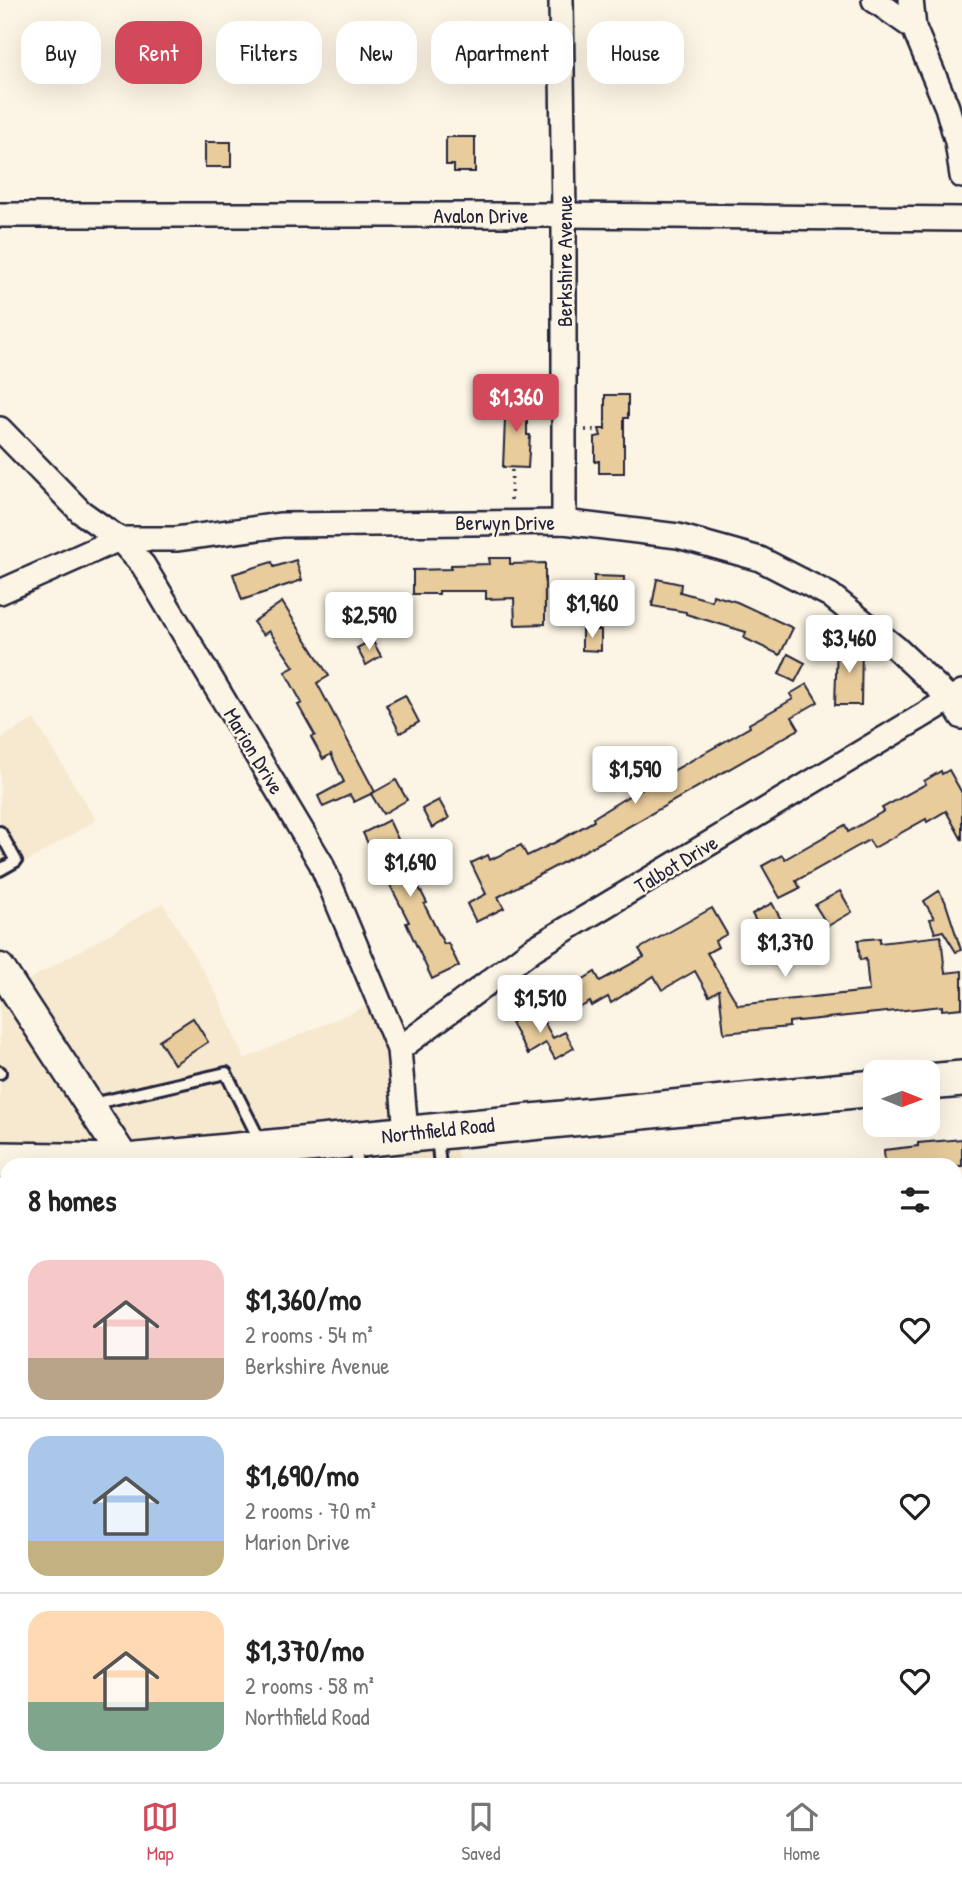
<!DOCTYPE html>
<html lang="en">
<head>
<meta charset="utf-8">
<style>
  body { margin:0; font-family:"Patrick Hand",sans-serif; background:#f2f2f2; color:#222; height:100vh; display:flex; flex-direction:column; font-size:26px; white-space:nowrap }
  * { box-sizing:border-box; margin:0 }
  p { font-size:23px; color:#767676 }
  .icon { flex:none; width:38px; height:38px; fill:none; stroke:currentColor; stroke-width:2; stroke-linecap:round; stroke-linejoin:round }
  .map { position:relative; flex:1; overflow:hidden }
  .side { position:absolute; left:0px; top:1158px; width:962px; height:625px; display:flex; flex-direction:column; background:#fff; border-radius:21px 21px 0 0; box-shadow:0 7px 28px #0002 }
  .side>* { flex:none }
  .hud { position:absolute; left:21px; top:21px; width:920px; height:63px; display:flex; gap:14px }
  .needle { width:46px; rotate:91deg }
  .buttons { position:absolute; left:863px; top:1060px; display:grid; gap:14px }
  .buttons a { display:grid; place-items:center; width:77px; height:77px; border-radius:14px; background:#fff; box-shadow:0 7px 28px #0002; font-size:35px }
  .price { position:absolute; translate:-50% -60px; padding:0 16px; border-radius:7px; background:#fff; color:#222; font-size:23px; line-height:46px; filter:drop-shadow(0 2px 4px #0008) }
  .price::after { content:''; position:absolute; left:50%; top:42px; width:21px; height:16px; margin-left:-10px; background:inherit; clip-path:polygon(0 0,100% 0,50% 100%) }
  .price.current { background:#d1495b; color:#fff }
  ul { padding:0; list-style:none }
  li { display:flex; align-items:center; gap:21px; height:175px; padding:0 28px }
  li+li { border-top:2px solid #e0e0e0 }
  li span { display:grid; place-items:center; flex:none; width:196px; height:140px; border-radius:21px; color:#555 }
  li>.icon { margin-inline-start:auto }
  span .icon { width:84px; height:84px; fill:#fffc; stroke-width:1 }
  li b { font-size:30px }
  h2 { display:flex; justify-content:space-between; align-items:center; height:84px; padding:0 28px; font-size:30px }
  .pill { padding:0 24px; border-radius:21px; background:#fff; box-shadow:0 7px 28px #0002; font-size:24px; line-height:63px }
  .pill.current { background:#d1495b; color:#fff }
  .dock { display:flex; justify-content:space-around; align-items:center; height:98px; border-top:2px solid #e0e0e0; background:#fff; font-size:19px; color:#767676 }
  .dock a { display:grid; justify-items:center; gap:4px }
  .dock .current { color:#d1495b }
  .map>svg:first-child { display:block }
  .built { fill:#f6e9cf }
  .building { fill:#e8cc9c; stroke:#22223b; stroke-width:2 }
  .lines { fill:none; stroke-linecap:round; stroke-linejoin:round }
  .service-casing { stroke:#22223b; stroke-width:16 }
  .minor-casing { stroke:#22223b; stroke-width:28 }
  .tertiary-casing { stroke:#22223b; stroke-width:33 }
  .primary-casing { stroke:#22223b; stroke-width:40 }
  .path { stroke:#22223b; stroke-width:3.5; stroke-dasharray:2 5; stroke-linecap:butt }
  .service { stroke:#fcf5e5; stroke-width:10 }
  .minor { stroke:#fcf5e5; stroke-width:23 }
  .tertiary { stroke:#fcf5e5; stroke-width:28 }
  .primary { stroke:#fcf5e5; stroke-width:35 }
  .labels { text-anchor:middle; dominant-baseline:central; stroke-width:5; stroke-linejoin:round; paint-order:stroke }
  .street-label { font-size:21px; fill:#22223b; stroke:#fcf5e5 }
</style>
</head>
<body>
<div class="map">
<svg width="962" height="1782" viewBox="0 0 962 1782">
  <rect width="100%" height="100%" fill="#fcf5e5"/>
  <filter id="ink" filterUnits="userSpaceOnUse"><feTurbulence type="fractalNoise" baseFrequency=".0143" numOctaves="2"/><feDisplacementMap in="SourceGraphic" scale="14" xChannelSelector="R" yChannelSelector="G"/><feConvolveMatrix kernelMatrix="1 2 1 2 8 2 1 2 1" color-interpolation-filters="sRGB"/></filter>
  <g filter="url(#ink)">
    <g class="built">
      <polygon points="34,719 96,820 0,878 0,739"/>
      <polygon points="163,903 218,996 244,1059 378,1001 406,1132 455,1128 458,1165 7,1166 7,1310 0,1310 0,968 14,988"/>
      <polygon points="962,1754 962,1782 762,1782 803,1776 956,1776 956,1755"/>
    </g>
    <g class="building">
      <polygon points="446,137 475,137 475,172 454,172 454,165 446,165"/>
      <rect x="205" y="142" width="26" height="25"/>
      <polygon points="605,395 628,395 628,418 624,418 624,473 599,473 599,461 595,462 595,437 601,436 599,429 605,429"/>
      <polygon points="506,396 525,396 525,405 527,405 527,435 530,435 528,468 503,467"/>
      <polygon points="489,558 510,558 510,564 545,563 545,624 515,625 514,598 486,599 486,591 439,591 439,594 413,594 413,570 451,569 451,565 490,564"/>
      <polygon points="296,560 302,580 242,600 233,574 272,562 274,567"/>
      <polygon points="594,576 624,577 623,609 594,608"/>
      <polygon points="657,579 681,584 680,592 712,601 713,595 737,602 793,628 780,655 744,638 746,632 686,614 686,612 652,606"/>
      <polygon points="282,602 329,676 317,683 375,792 354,802 350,795 323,807 318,796 344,782 331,754 323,759 311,737 315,735 298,705 302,703 285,672 294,667 269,631 263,635 253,622"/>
      <polygon points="582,630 601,630 601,651 582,650"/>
      <polygon points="372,640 381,656 366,665 357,648"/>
      <polygon points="837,644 862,645 861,705 835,705"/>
      <polygon points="788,654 805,663 795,682 779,674"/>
      <polygon points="807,684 818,702 792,717 799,729 605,840 498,897 504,908 476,922 467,904 486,894 471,863 488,855 490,860 521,845 527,856 556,842 594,821 593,818 622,800 750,727 749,724 793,699 790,694"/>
      <polygon points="405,695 419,722 400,733 386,705"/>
      <polygon points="949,770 962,793 962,840 946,811 927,822 926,819 874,848 869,840 796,881 800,888 780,898 762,866 782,855 785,859 845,825 848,832 884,811 882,808 926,784 924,781 941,771 942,774"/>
      <polygon points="396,780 407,800 383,814 371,794"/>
      <polygon points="439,800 449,818 432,828 422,809"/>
      <polygon points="389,820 412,869 410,870 427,903 424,904 444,944 448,943 459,966 432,979 406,923 409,922 388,881 386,882 363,833"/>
      <polygon points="840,891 852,912 828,926 815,905"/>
      <polygon points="939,891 945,901 961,950 956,952 943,931 935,933 930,919 934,918 924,901"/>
      <polygon points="772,903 783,923 763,934 752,914"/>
      <polygon points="712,908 727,934 715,941 718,947 707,953 738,1005 869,991 866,959 860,960 858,940 880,938 880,943 941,936 945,973 962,971 962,1008 942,1010 942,1006 896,1011 789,1022 789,1027 724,1033 719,990 709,996 695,971 662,990 654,976 611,1003 608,997 592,1006 590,1002 574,1011 562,992 595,972 600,981 613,974 644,957 639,949"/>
      <polygon points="536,1008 553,1038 565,1032 574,1048 555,1059 546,1043 528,1054 511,1023"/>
      <polygon points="193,1018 208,1042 174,1064 159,1040"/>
      <polygon points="962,1139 962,1166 885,1166 884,1150 918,1146 918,1143"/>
    </g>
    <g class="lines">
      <g class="service-casing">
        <g id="service">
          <polyline points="0,832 16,861 0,870"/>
          <polyline points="0,1072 0,1073"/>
          <polyline points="92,1104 226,1073 261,1143"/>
          <polyline points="437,1136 440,1166"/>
          <polyline points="355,1145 358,1166"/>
          <polyline points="7,1175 7,1239"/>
        </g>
      </g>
      <g class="minor-casing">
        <g id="minor">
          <polyline points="561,0 564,215 564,522"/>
          <polyline points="874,0 914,28 947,107 957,142 962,176"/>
          <polyline points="911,0 914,28"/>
          <polyline points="0,215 564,215 962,219"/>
          <polyline points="0,429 81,512 119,539 143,565 321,863 399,1049 406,1133"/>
          <polyline points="0,592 119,539 176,539 281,525 564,522 678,536 760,559 830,595 896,648 951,700 962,717"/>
          <polyline points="399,1049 533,949 962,692"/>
          <polyline points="956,1361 962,1360"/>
          <polyline points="0,1560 7,1560"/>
          <polyline points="956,1627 962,1626"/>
        </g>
      </g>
      <g class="tertiary-casing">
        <g id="tertiary">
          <polyline points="0,968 129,1166"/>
          <polyline points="517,1776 521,1782"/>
        </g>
      </g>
      <g class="primary-casing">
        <g id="primary">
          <polyline points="928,1082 962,1079"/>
          <polyline points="0,1160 127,1162 875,1088"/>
        </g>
      </g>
      <g class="path">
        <polyline points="585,430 599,430"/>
        <polyline points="511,500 512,467"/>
      </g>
      <use href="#service" class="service"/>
      <use href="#minor" class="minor"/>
      <use href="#tertiary" class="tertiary"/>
      <use href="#primary" class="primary"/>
    </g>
  </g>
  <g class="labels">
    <g class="street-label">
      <text x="481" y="215">Avalon Drive</text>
      <text transform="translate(564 261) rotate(-90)">Berkshire Avenue</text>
      <text x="505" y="522">Berwyn Drive</text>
      <text transform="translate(254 751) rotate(59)">Marion Drive</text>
      <text transform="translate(676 864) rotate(-31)">Talbot Drive</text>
      <text transform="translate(438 1130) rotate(-6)">Northfield Road</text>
    </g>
  </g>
</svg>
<div class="buttons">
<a><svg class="needle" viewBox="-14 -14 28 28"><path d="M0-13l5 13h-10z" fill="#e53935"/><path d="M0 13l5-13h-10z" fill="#767676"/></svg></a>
</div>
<b class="price current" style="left:516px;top:434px">$1,360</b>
<b class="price" style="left:592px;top:640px">$1,960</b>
<b class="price" style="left:369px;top:652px">$2,590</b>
<b class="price" style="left:849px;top:675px">$3,460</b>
<b class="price" style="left:635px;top:806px">$1,590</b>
<b class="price" style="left:410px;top:899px">$1,690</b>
<b class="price" style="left:785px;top:979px">$1,370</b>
<b class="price" style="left:540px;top:1035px">$1,510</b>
<div class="hud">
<a class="pill">Buy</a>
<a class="pill current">Rent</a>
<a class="pill">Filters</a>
<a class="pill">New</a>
<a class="pill">Apartment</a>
<a class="pill">House</a>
</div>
<section class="side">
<h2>8 homes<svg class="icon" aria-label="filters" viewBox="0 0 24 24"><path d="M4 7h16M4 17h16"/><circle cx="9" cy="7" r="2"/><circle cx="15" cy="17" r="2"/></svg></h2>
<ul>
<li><span style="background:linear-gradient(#f6c9c9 70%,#b9a48a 0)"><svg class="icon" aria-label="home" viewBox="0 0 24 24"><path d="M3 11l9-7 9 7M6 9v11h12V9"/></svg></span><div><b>$1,360/mo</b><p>2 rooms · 54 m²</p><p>Berkshire Avenue</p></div><svg class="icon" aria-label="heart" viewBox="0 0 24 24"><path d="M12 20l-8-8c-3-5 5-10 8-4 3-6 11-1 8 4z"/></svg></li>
<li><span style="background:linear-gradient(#a9c7e8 75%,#c2b280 0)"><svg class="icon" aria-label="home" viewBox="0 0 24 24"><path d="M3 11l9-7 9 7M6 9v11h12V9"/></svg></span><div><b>$1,690/mo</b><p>2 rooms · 70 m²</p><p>Marion Drive</p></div><svg class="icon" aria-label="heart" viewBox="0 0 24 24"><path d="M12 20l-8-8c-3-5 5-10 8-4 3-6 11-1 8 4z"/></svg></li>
<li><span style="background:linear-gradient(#ffd9b3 65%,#7fa58c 0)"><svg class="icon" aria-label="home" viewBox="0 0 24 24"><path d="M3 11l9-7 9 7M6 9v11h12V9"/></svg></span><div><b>$1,370/mo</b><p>2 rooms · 58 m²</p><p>Northfield Road</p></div><svg class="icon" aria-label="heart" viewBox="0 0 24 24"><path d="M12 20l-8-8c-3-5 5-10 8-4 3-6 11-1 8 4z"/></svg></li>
</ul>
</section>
</div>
<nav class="dock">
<a class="current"><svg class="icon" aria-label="map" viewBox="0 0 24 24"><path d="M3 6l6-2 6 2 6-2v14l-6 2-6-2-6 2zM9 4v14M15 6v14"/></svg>Map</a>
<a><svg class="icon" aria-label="saved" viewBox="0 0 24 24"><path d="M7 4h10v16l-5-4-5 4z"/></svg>Saved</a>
<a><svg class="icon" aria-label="home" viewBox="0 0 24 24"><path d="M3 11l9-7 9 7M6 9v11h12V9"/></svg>Home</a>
</nav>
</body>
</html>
